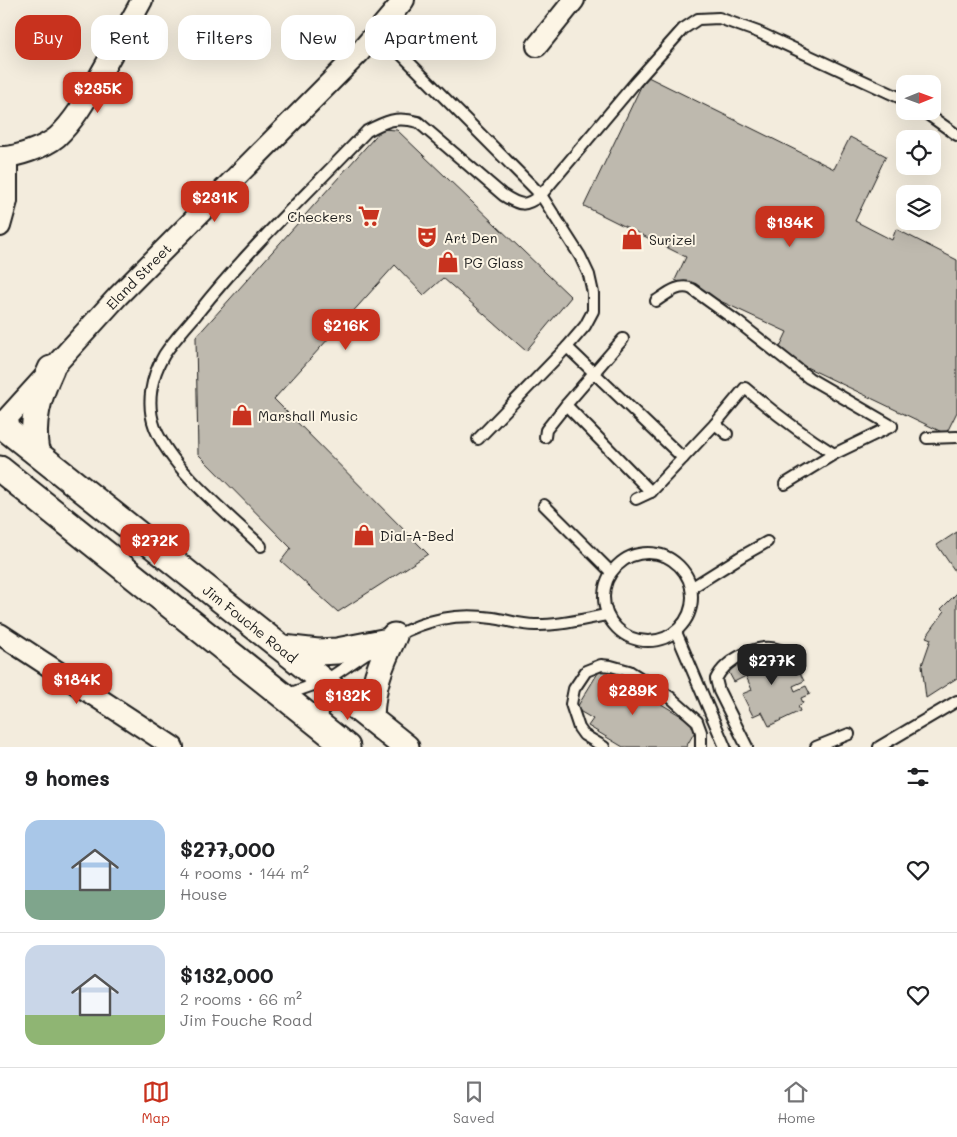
<!DOCTYPE html>
<html lang="en">
<head>
<meta charset="utf-8">
<style>
  body { margin:0; font-family:Mali,sans-serif; background:#f6f6f6; color:#202124; height:100vh; display:flex; flex-direction:column; font-size:19px; white-space:nowrap }
  * { box-sizing:border-box; margin:0 }
  p { font-size:16px; color:#757577 }
  .icon { flex:none; width:28px; height:28px; fill:none; stroke:currentColor; stroke-width:2; stroke-linecap:round; stroke-linejoin:round }
  .map { position:relative; height:747px; overflow:hidden }
  .drawer { display:flex; flex-direction:column; background:#fff; flex:1 }
  .drawer>* { flex:none }
  .top-card { position:absolute; left:15px; top:15px; width:500px; height:45px; display:flex; gap:10px }
  .needle { width:32px; rotate:89deg }
  .controls { position:absolute; left:896px; top:75px; display:grid; gap:10px }
  .controls a { display:grid; place-items:center; width:45px; height:45px; border-radius:10px; background:#fff; box-shadow:0 5px 20px #0002; font-size:25px }
  .price { position:absolute; translate:-50% -42px; padding:0 11px; border-radius:10px; background:#c8321e; color:#fff; font-size:16px; line-height:32px; filter:drop-shadow(0 1px 2px #0008) }
  .price::after { content:''; position:absolute; left:50%; top:30px; width:15px; height:11px; margin-left:-8px; background:inherit; clip-path:polygon(0 0,100% 0,50% 100%) }
  .price.selected { background:#222; color:#fff }
  ul { padding:0; list-style:none }
  li { display:flex; align-items:center; gap:15px; height:125px; padding:0 25px }
  li+li { border-top:1px solid #e0e0e0 }
  li span { display:grid; place-items:center; flex:none; width:140px; height:100px; border-radius:15px; color:#555 }
  li>.icon { margin-inline-start:auto }
  span .icon { width:60px; height:60px; fill:#fffc; stroke-width:1 }
  li b { font-size:21px }
  h2 { display:flex; justify-content:space-between; align-items:center; height:60px; padding:0 25px; font-size:21px }
  .chip { padding:0 18px; border-radius:15px; background:#fff; box-shadow:0 5px 20px #0002; font-size:18px; line-height:45px }
  .chip.selected { background:#c8321e; color:#fff }
  .tab-bar { display:flex; justify-content:space-around; align-items:center; height:70px; border-top:1px solid #e0e0e0; background:#fff; font-size:14px; color:#757577 }
  .tab-bar a { display:grid; justify-items:center; gap:2px }
  .tab-bar .selected { color:#c8321e }
  .map>svg:first-child { display:block }
  .building { fill:#beb9ae; stroke:#1c1c1c }
  .lines { fill:none; stroke-linecap:round; stroke-linejoin:round }
  .service-casing { stroke:#1c1c1c; stroke-width:14 }
  .minor-casing { stroke:#1c1c1c; stroke-width:24 }
  .tertiary-casing { stroke:#1c1c1c; stroke-width:29 }
  .service { stroke:#fcf5e5; stroke-width:10 }
  .minor { stroke:#fcf5e5; stroke-width:20 }
  .tertiary { stroke:#fcf5e5; stroke-width:25 }
  .labels { text-anchor:middle; dominant-baseline:central; stroke-width:4; stroke-linejoin:round; paint-order:stroke }
  .poi-label { font-size:14px; fill:#1c1c1c; stroke:#fcf5e5; text-anchor:start }
  .street-label { font-size:14px; fill:#1c1c1c; stroke:#fcf5e5 }
</style>
</head>
<body>
<div class="map">
<svg width="957" height="747" viewBox="0 0 957 747">
  <rect width="100%" height="100%" fill="#f3ecdd"/>
  <filter id="ink" filterUnits="userSpaceOnUse"><feTurbulence type="fractalNoise" baseFrequency=".02" numOctaves="2"/><feDisplacementMap in="SourceGraphic" scale="10" xChannelSelector="R" yChannelSelector="G"/><feConvolveMatrix kernelMatrix="1 2 1 2 8 2 1 2 1" color-interpolation-filters="sRGB"/></filter>
  <g filter="url(#ink)">
    <g class="building">
      <polygon points="646,76 834,169 850,137 886,156 855,221 892,240 896,229 957,260 957,412 946,434 777,353 787,332 675,280 686,257 584,206"/>
      <polygon points="382,129 397,130 571,297 526,351 443,278 424,295 395,265 274,399 428,554 338,612 281,561 291,548 198,454 196,337"/>
      <polygon points="957,532 957,574 937,545"/>
      <polygon points="957,593 957,678 926,698 922,665 931,639 926,637 944,612 941,609"/>
      <polygon points="771,651 775,658 789,651 804,681 793,686 795,691 806,686 810,694 801,698 803,703 798,706 800,711 769,726 762,712 753,716 742,694 752,690 746,676 734,682 727,669 738,664 743,665"/>
      <polygon points="601,668 698,726 686,747 623,747 588,726 593,719 576,709"/>
    </g>
    <g class="lines">
      <g class="service-casing">
        <g id="service">
          <polyline points="364,50 377,47 397,50 541,195 580,256 589,275 593,293 593,311 585,326 567,347 683,458 651,492 636,499"/>
          <polyline points="397,50 397,25 399,11"/>
          <polyline points="923,111 957,135"/>
          <path d="M656,301C667,294 679,283 692,289L738,322L809,378L892,426"/>
          <polyline points="566,405 623,339"/>
          <polyline points="715,424 727,434"/>
          <polyline points="545,437 546,430 566,405 651,492"/>
          <polyline points="927,438 957,437"/>
          <polyline points="478,439 567,347"/>
          <path d="M683,458L715,424L745,388C773,412 802,434 834,454"/>
          <polyline points="785,484 834,454 892,426"/>
          <polyline points="544,505 611,572"/>
          <path d="M261,546C227,513 173,471 155,428C146,404 151,377 164,355C173,341 186,327 197,314C248,249 310,191 367,131C386,121 396,116 418,122L503,195C520,206 525,207 541,195L635,83L683,29L698,19L719,18L758,32L905,100"/>
          <circle cx="648" cy="597" r="44"/>
          <polyline points="691,588 742,556 767,542"/>
          <polyline points="676,632 725,747"/>
          <path d="M394,637C427,619 456,613 493,618C507,620 521,625 535,625C559,626 584,619 607,615"/>
          <polyline points="285,695 325,681 368,652"/>
          <polyline points="322,725 325,685"/>
          <polyline points="604,747 584,735 579,728 571,704 574,689 586,671 601,665 611,666 629,671 670,697 697,721 701,732 701,747"/>
          <path d="M747,747L719,691L716,679C726,659 759,642 780,650"/>
          <polyline points="816,747 849,734"/>
          <polyline points="879,747 957,701"/>
        </g>
      </g>
      <g class="minor-casing">
        <g id="minor">
          <polyline points="537,46 574,0"/>
          <path d="M0,157C15,158 45,147 57,137C75,120 87,98 99,77C113,52 128,26 142,0"/>
          <polyline points="0,226 7,201 7,158"/>
          <path id="s1" d="M0,426L118,296L359,53L404,0"/>
          <polyline points="0,634 173,747"/>
        </g>
      </g>
      <g class="tertiary-casing">
        <g id="tertiary">
          <path id="s2" d="M0,424L406,747"/>
          <path d="M36,452C31,422 38,397 51,369"/>
          <polyline points="0,469 347,747"/>
          <polyline points="283,648 318,652 337,651 383,642"/>
          <path d="M371,718C372,686 380,665 394,636"/>
        </g>
      </g>
      <use href="#service" class="service"/>
      <use href="#minor" class="minor"/>
      <use href="#tertiary" class="tertiary"/>
    </g>
  </g>
  <defs>
    <g id="supermarket-bare" transform="scale(1.725)"><path d="M-6-5.5h2.5l.6 2H6L4.5 2H-2.5L-4.4-4H-6ZM-1.5 3.2a1.3 1.3 0 1 0 .1 0ZM3 3.2a1.3 1.3 0 1 0 .1 0Z" fill="#c8321e" stroke="#fcf5e5" stroke-width="2.5" paint-order="stroke"/></g>
    <g id="theatre-bare" transform="scale(1.725)"><path d="M-5-5.5Q0-4 5-5.5V0Q5 5 0 6Q-5 5-5 0ZM-3.3-2.5H-1v1.5H-3.3ZM1-2.5H3.3v1.5H1ZM-2.8 1Q0 5.5 2.8 1Z" fill="#c8321e" stroke="#fcf5e5" stroke-width="2.5" paint-order="stroke"/></g>
    <g id="shop-bare" transform="scale(1.725)"><path d="M-5-2.5h2.3a2.7 3.5 0 0 1 5.4 0H5L5.5 6h-11ZM-1.5-2.5h3a1.5 2.3 0 0 0-3 0Z" fill="#c8321e" stroke="#fcf5e5" stroke-width="2.5" paint-order="stroke"/></g>
  </defs>
  <g fill-rule="evenodd">
    <use href="#supermarket-bare" x="369" y="216"/>
    <use href="#theatre-bare" x="427" y="237"/>
    <use href="#shop-bare" x="632" y="239"/>
    <use href="#shop-bare" x="448" y="262"/>
    <use href="#shop-bare" x="242" y="415"/>
    <use href="#shop-bare" x="364" y="535"/>
  </g>
  <g class="labels">
    <g class="poi-label">
      <text x="352" y="216" text-anchor="end">Checkers</text>
      <text x="444" y="237">Art Den</text>
      <text x="649" y="239">Surizel</text>
      <text x="464" y="262">PG Glass</text>
      <text x="258" y="415">Marshall Music</text>
      <text x="380" y="535">Dial-A-Bed</text>
    </g>
    <g class="street-label">
      <text stroke="none"><textPath href="#s1" startOffset="204">Eland Street</textPath></text>
      <text stroke="none"><textPath href="#s2" startOffset="320">Jim Fouche Road</textPath></text>
    </g>
  </g>
</svg>
<div class="controls">
<a><svg class="needle" viewBox="-14 -14 28 28"><path d="M0-13l5 13h-10z" fill="#e53935"/><path d="M0 13l5-13h-10z" fill="#757577"/></svg></a>
<a><svg class="icon" aria-label="locate" viewBox="0 0 24 24"><circle cx="12" cy="12" r="6"/><path d="M12 2v4M12 18v4M2 12h4M18 12h4"/></svg></a>
<a><svg class="icon" aria-label="layers" viewBox="0 0 24 24"><path d="M12 4l9 5-9 5-9-5zM3 14l9 5 9-5"/></svg></a>
</div>
<b class="price" style="left:98px;top:114px">$235K</b>
<b class="price" style="left:215px;top:223px">$231K</b>
<b class="price" style="left:790px;top:248px">$134K</b>
<b class="price" style="left:346px;top:351px">$216K</b>
<b class="price" style="left:155px;top:566px">$272K</b>
<b class="price selected" style="left:772px;top:686px">$277K</b>
<b class="price" style="left:77px;top:705px">$184K</b>
<b class="price" style="left:633px;top:716px">$289K</b>
<b class="price" style="left:348px;top:721px">$132K</b>
<div class="top-card">
<a class="chip selected">Buy</a>
<a class="chip">Rent</a>
<a class="chip">Filters</a>
<a class="chip">New</a>
<a class="chip">Apartment</a>
</div>
</div>
<section class="drawer">
<h2>9 homes<svg class="icon" aria-label="filters" viewBox="0 0 24 24"><path d="M4 7h16M4 17h16"/><circle cx="9" cy="7" r="2"/><circle cx="15" cy="17" r="2"/></svg></h2>
<ul>
<li><span style="background:linear-gradient(#a9c7e8 70%,#7fa58c 0)"><svg class="icon" aria-label="home" viewBox="0 0 24 24"><path d="M3 11l9-7 9 7M6 9v11h12V9"/></svg></span><div><b>$277,000</b><p>4 rooms · 144 m²</p><p>House</p></div><svg class="icon" aria-label="heart" viewBox="0 0 24 24"><path d="M12 20l-8-8c-3-5 5-10 8-4 3-6 11-1 8 4z"/></svg></li>
<li><span style="background:linear-gradient(#c9d6e8 70%,#8fb573 0)"><svg class="icon" aria-label="home" viewBox="0 0 24 24"><path d="M3 11l9-7 9 7M6 9v11h12V9"/></svg></span><div><b>$132,000</b><p>2 rooms · 66 m²</p><p>Jim Fouche Road</p></div><svg class="icon" aria-label="heart" viewBox="0 0 24 24"><path d="M12 20l-8-8c-3-5 5-10 8-4 3-6 11-1 8 4z"/></svg></li>
</ul>
</section>
<nav class="tab-bar">
<a class="selected"><svg class="icon" aria-label="map" viewBox="0 0 24 24"><path d="M3 6l6-2 6 2 6-2v14l-6 2-6-2-6 2zM9 4v14M15 6v14"/></svg>Map</a>
<a><svg class="icon" aria-label="saved" viewBox="0 0 24 24"><path d="M7 4h10v16l-5-4-5 4z"/></svg>Saved</a>
<a><svg class="icon" aria-label="home" viewBox="0 0 24 24"><path d="M3 11l9-7 9 7M6 9v11h12V9"/></svg>Home</a>
</nav>
</body>
</html>
